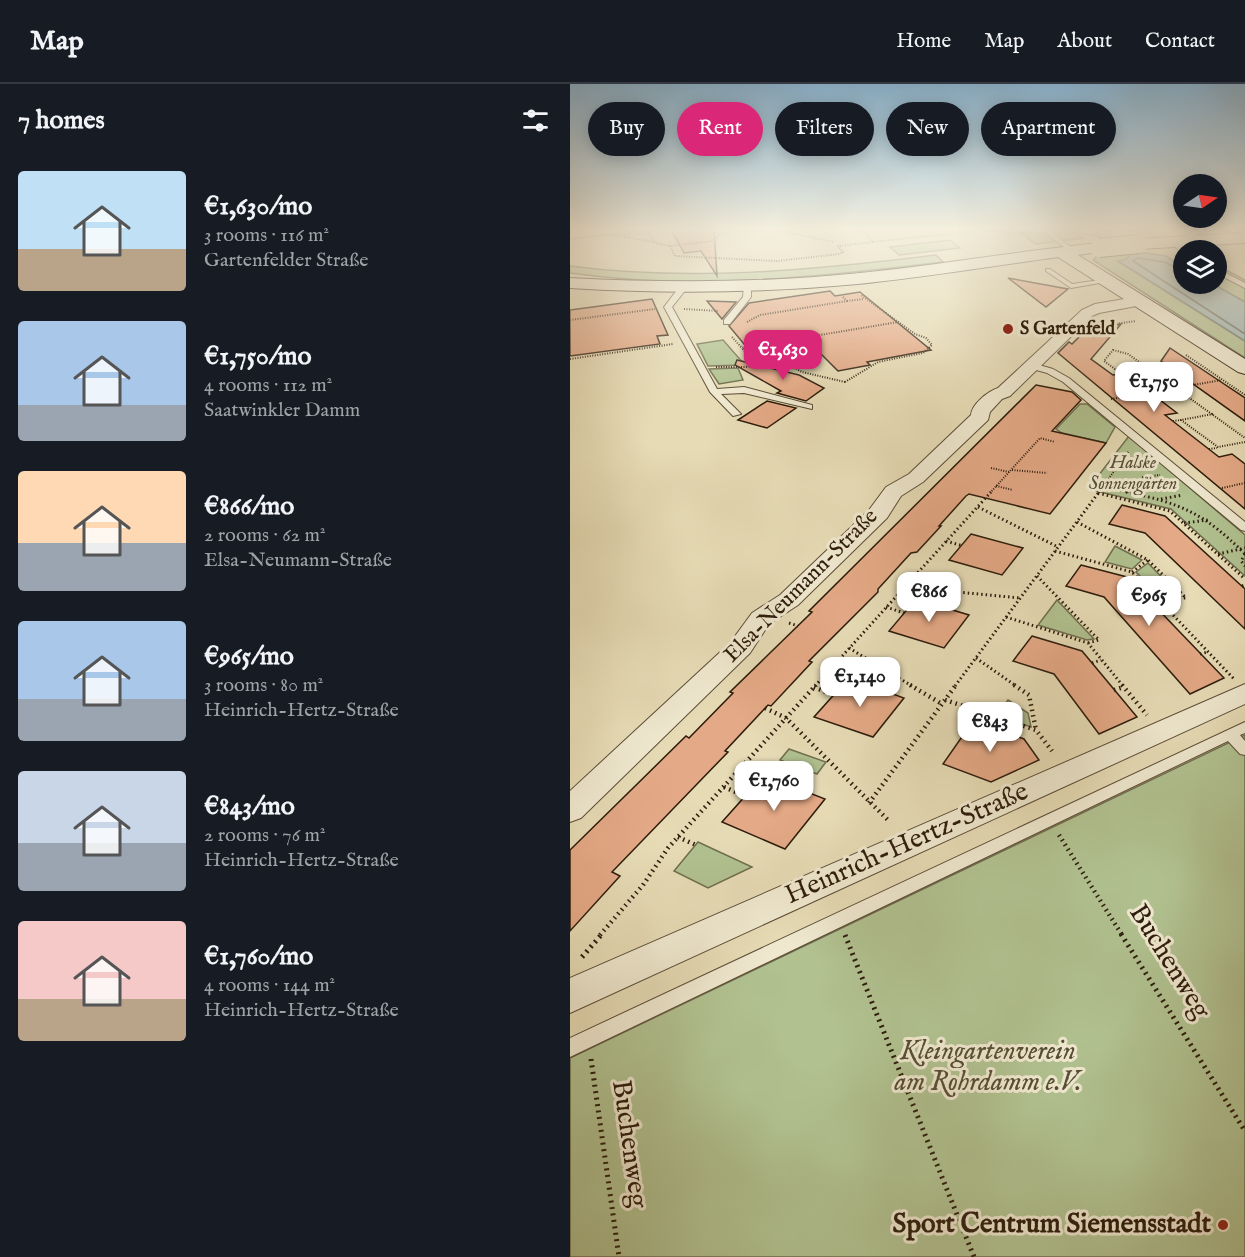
<!DOCTYPE html>
<html lang="en">
<head>
<meta charset="utf-8">
<style>
  body { margin:0; font-family:"IM FELL English",serif; background:#20242c; color:#f1f3f6; height:100vh; display:flex; flex-direction:column; font-size:22px; white-space:nowrap }
  * { box-sizing:border-box; margin:0 }
  p { font-size:20px; color:#9ea1a6 }
  .icon { flex:none; width:33px; height:33px; fill:none; stroke:currentColor; stroke-width:2; stroke-linecap:round; stroke-linejoin:round }
  .map { position:relative; flex:1; overflow:hidden }
  .drawer { display:flex; flex-direction:column; background:#171b24; width:570px }
  .drawer>* { flex:none }
  .hud { position:absolute; left:18px; top:18px; width:567px; height:54px; display:flex; gap:12px }
  .needle { width:39px; rotate:77deg }
  .buttons { position:absolute; left:603px; top:90px; display:grid; gap:12px }
  .buttons a { display:grid; place-items:center; width:54px; height:54px; border-radius:50%; background:#171b24; box-shadow:0 3px 15px #0003; font-size:30px }
  .price { position:absolute; translate:-50% -51px; padding:0 14px; border-radius:12px; background:#fff; color:#222; font-size:20px; line-height:39px; filter:drop-shadow(0 2px 3px #0008) }
  .price::after { content:''; position:absolute; left:50%; top:36px; width:18px; height:14px; margin-left:-9px; background:inherit; clip-path:polygon(0 0,100% 0,50% 100%) }
  .price.active { background:#db2777; color:#fff }
  ul { padding:0; list-style:none }
  li { display:flex; align-items:center; gap:18px; height:150px; padding:0 18px }
  li span { display:grid; place-items:center; flex:none; width:168px; height:120px; border-radius:6px; color:#555 }
  li>.icon { margin-inline-start:auto }
  span .icon { width:72px; height:72px; fill:#fffc; stroke-width:1 }
  li b { font-size:26px }
  h2 { display:flex; justify-content:space-between; align-items:center; height:72px; padding:0 18px; font-size:26px }
  .pill { padding:0 21px; border-radius:27px; background:#171b24; box-shadow:0 3px 15px #0003; font-size:21px; line-height:54px }
  .pill.active { background:#db2777; color:#fff }
  header { display:flex; align-items:center; gap:36px; box-sizing:border-box; height:84px; padding:0 30px; background:#171b24; border-bottom:2px solid #363941 }
  header strong { font-size:28px }
  nav { display:flex; gap:33px; margin-inline-start:auto; font-size:21px }
  main { display:flex; flex:1; min-height:0 }
  .map>svg:first-child { display:block }
  .green { fill:#b1c190; stroke:#6f6e4e; stroke-width:1.5 }
  .water { fill:#9bb8b9; stroke:#6f7a74; stroke-width:1.5 }
  .lines { fill:none; stroke-linecap:round; stroke-linejoin:round }
  .shore { stroke:#646a62; stroke-width:1.5 }
  .building { fill:#e4a986; stroke:#2d1c0c; stroke-width:1.5 }
  .lane-casing { stroke:#5b4c36; stroke-width:2 }
  .street-casing { stroke:#5b4c36; stroke-width:2 }
  .secondary-casing { stroke:#2d1c0c; stroke-width:2 }
  .path-far3 { stroke:#2d1c0c; stroke-width:2; stroke-dasharray:1 1.5; stroke-linecap:butt }
  .path-far2 { stroke:#2d1c0c; stroke-width:3; stroke-dasharray:1.5 3; stroke-linecap:butt }
  .path-far1 { stroke:#2d1c0c; stroke-width:4.5; stroke-dasharray:1.5 4; stroke-linecap:butt }
  .path { stroke:#2d1c0c; stroke-width:5; stroke-dasharray:2 4.5; stroke-linecap:butt }
  .lane { fill:#efe8cf; fill-rule:evenodd }
  .street { fill:#efe8cf; fill-rule:evenodd }
  .secondary { fill:#efe8cf; fill-rule:evenodd }
  .secondary-bridge-casing { stroke:#2d1c0c; stroke-width:20; stroke-linecap:butt }
  .secondary-bridge { stroke:#efe8cf; stroke-width:18 }
  .poi-dot { fill:#8f2418; stroke:#efe8cf; stroke-width:2 }
  .labels { text-anchor:middle; dominant-baseline:central; stroke-width:6; stroke-linejoin:round; paint-order:stroke }
  .far-poi-label { font-size:18px; font-weight:bold; fill:#2d1c0c; stroke:#efe8cf; text-anchor:start }
  .far-park-label { font-size:18px; font-style:italic; fill:#554e34; stroke:#efe8cf }
  .street-label { font-size:22px; fill:#2d1c0c; stroke:#efe8cf }
  .near-street-label { font-size:27px; fill:#2d1c0c; stroke:#efe8cf }
  .near-park-label { font-size:27px; font-style:italic; fill:#554e34; stroke:#efe8cf }
  .near-poi-label { font-size:27px; font-weight:bold; fill:#2d1c0c; stroke:#efe8cf; text-anchor:end }
</style>
</head>
<body>
<header>
<strong>Map</strong>
<nav><a>Home</a><a>Map</a><a>About</a><a>Contact</a></nav>
</header>
<main>
<section class="drawer">
<h2>7 homes<svg class="icon" aria-label="filters" viewBox="0 0 24 24"><path d="M4 7h16M4 17h16"/><circle cx="9" cy="7" r="2"/><circle cx="15" cy="17" r="2"/></svg></h2>
<ul>
<li><span style="background:linear-gradient(#bfe0f5 65%,#b9a48a 0)"><svg class="icon" aria-label="home" viewBox="0 0 24 24"><path d="M3 11l9-7 9 7M6 9v11h12V9"/></svg></span><div><b>€1,630/mo</b><p>3 rooms · 116 m²</p><p>Gartenfelder Straße</p></div></li>
<li><span style="background:linear-gradient(#a9c7e8 70%,#9aa5b1 0)"><svg class="icon" aria-label="home" viewBox="0 0 24 24"><path d="M3 11l9-7 9 7M6 9v11h12V9"/></svg></span><div><b>€1,750/mo</b><p>4 rooms · 112 m²</p><p>Saatwinkler Damm</p></div></li>
<li><span style="background:linear-gradient(#ffd9b3 60%,#9aa5b1 0)"><svg class="icon" aria-label="home" viewBox="0 0 24 24"><path d="M3 11l9-7 9 7M6 9v11h12V9"/></svg></span><div><b>€866/mo</b><p>2 rooms · 62 m²</p><p>Elsa-Neumann-Straße</p></div></li>
<li><span style="background:linear-gradient(#a9c7e8 65%,#9aa5b1 0)"><svg class="icon" aria-label="home" viewBox="0 0 24 24"><path d="M3 11l9-7 9 7M6 9v11h12V9"/></svg></span><div><b>€965/mo</b><p>3 rooms · 80 m²</p><p>Heinrich-Hertz-Straße</p></div></li>
<li><span style="background:linear-gradient(#c9d6e8 60%,#9aa5b1 0)"><svg class="icon" aria-label="home" viewBox="0 0 24 24"><path d="M3 11l9-7 9 7M6 9v11h12V9"/></svg></span><div><b>€843/mo</b><p>2 rooms · 76 m²</p><p>Heinrich-Hertz-Straße</p></div></li>
<li><span style="background:linear-gradient(#f6c9c9 65%,#b9a48a 0)"><svg class="icon" aria-label="home" viewBox="0 0 24 24"><path d="M3 11l9-7 9 7M6 9v11h12V9"/></svg></span><div><b>€1,760/mo</b><p>4 rooms · 144 m²</p><p>Heinrich-Hertz-Straße</p></div></li>
</ul>
</section>
<div class="map">
<svg width="675" height="1173" viewBox="0 0 675 1173">
  <rect width="100%" height="100%" fill="#e6dbb5"/>
  <filter id="stains"><feTurbulence type="fractalNoise" baseFrequency=".00333" numOctaves="4"/><feColorMatrix values="0 0 0 0 .2 0 0 0 0 .09 0 0 0 0 .02 0 0 0 .5 -.17"/></filter>
  <radialGradient id="worn" r=".72"><stop offset=".6" stop-color="#630" stop-opacity="0"/><stop offset="1" stop-color="#630" stop-opacity=".3"/></radialGradient>
  <g class="green">
    <polygon points="444,144 498,144 514,154 466,160"/>
    <polygon points="380,156 390,164 329,171 320,163"/>
    <polygon points="556,169 559,172 557,175 549,178 675,257 675,274 523,176 527,172"/>
    <path d="M366,171L373,178C249,193 124,207 0,189V182C122,198 244,186 366,171Z"/>
    <polygon points="647,181 675,196 675,218 643,200 646,200"/>
    <polygon points="153,256 175,281 138,282 127,260"/>
    <polygon points="168,284 173,296 149,300 139,285"/>
    <polygon points="510,320 517,320 545,343 536,359 492,349 486,345"/>
    <polygon points="559,352 675,451 675,492 601,425 518,405"/>
    <polygon points="545,462 572,476 562,485 535,478"/>
    <polygon points="578,479 610,512 590,512 566,488"/>
    <polygon points="487,516 524,555 517,556 468,541"/>
    <polygon points="438,616 458,629 461,643 427,632"/>
    <polygon points="675,651 675,1173 0,1173 0,974"/>
    <polygon points="219,665 256,678 247,690 210,676"/>
    <polygon points="128,758 182,783 138,804 104,787"/>
  </g>
  <polygon class="water" points="498,144 537,144 542,147 539,151 569,168 596,172 613,183 614,200 643,200 675,218 675,257 548,177 557,175 559,172 556,169 528,152 507,149"/>
  <g class="lines">
    <polyline class="shore" points="614,187 594,178 567,174 563,177 675,250"/>
  </g>
  <g class="building">
    <polygon points="100,144 144,144 147,192 131,167 114,169"/>
    <polygon points="438,194 498,205 476,223"/>
    <polygon points="260,207 265,212 290,208 361,266 297,278 300,281 268,287 231,250 174,260 159,242 179,219"/>
    <polygon points="82,215 98,251 87,252 90,260 0,272 0,226"/>
    <polygon points="137,217 166,218 152,235"/>
    <polygon points="551,240 521,275 543,291 585,284 572,302 607,329 595,331 649,373 662,370 675,380 675,425 488,269 499,258 502,260 516,246"/>
    <polygon points="600,264 675,314 675,337 591,277"/>
    <polygon points="167,276 229,291 254,304 236,317 207,309 211,307 165,281"/>
    <polygon points="466,301 502,308 511,316 482,347 536,359 480,430 399,410 396,412 369,442 371,442 347,468 341,469 308,505 308,508 239,577 242,578 201,622 198,621 155,667 158,668 42,788 50,792 0,847 0,766 116,652 119,654 163,609 160,608 242,528 239,527"/>
    <polygon points="197,317 226,324 197,344 168,336"/>
    <polygon points="552,421 595,432 675,505 675,545 575,449 539,440"/>
    <polygon points="401,450 453,464 432,491 379,476"/>
    <polygon points="511,481 557,493 654,594 620,610 534,513 496,502"/>
    <polygon points="346,515 399,531 374,564 319,547"/>
    <polygon points="462,552 512,567 567,633 529,650 484,590 443,577"/>
    <polygon points="279,594 334,614 303,653 244,633"/>
    <polygon points="403,637 454,655 469,676 421,698 373,680"/>
    <polygon points="194,691 255,715 215,765 152,738"/>
  </g>
  <g class="lines">
    <g class="lane-casing">
      <g id="lane">
        <polygon points="470,144 477,144 505,167 500,168"/>
        <polygon points="632,144 652,144 628,149 618,158 614,158 614,156 624,146"/>
        <polygon points="599,157 603,157 617,166 612,168 599,159"/>
        <polygon points="646,184 675,199 675,204 646,189"/>
        <polygon points="476,185 480,185 502,200 537,195 541,197 501,204 476,187"/>
        <polygon points="174,201 181,203 181,213 160,240 154,240 154,236 173,213"/>
        <polygon points="110,202 117,204 102,223 147,305 174,303 242,321 242,325 174,309 151,310 171,330 163,332 140,308 94,223"/>
        <polygon points="462,279 483,285 499,294 675,438 675,447 671,446 493,298 477,289 459,284 458,282"/>
        <polygon points="675,638 675,649 670,651 675,657 675,671 670,670 658,657 0,973 0,954"/>
      </g>
    </g>
    <g class="street-casing">
      <g id="street">
        <path d="M572,212L580,217L577,220L529,229L522,232L440,312L432,315L420,328L418,336L353,398L331,412L317,434L228,521L199,540L180,569L11,734L0,738V707L160,559L182,529L210,511L299,426L316,403L339,390L401,331C402,320 417,308 428,304L512,226L525,220Z"/>
        <polygon points="675,600 675,620 0,929 0,894"/>
      </g>
    </g>
    <g class="secondary-casing">
      <g id="secondary">
        <polygon points="675,149 675,159 569,165 561,160 569,155"/>
        <path d="M529,159L537,164L535,167L508,171L675,275V290L668,288L488,173C422,182 355,193 288,200C192,209 96,210 0,204V194C97,199 194,199 290,189C370,181 449,167 529,159Z"/>
      </g>
    </g>
    <g class="path-far3">
      <polyline points="164,144 166,146 150,150 143,157 100,162 105,172 207,177 269,170 273,168 268,162 303,158 290,144"/>
      <polyline points="196,144 264,158"/>
      <polyline points="166,146 186,148 195,144"/>
      <polyline points="413,146 462,150"/>
      <polyline points="78,147 85,159 100,162"/>
      <polyline points="44,152 79,149"/>
      <polyline points="54,153 85,158"/>
      <polyline points="0,155 96,144"/>
      <polyline points="303,158 413,146 411,144"/>
      <polyline points="277,217 294,215"/>
      <polyline points="114,225 149,227"/>
      <polyline points="0,236 85,225"/>
      <polyline points="177,238 190,231 277,217 272,212"/>
      <polyline points="544,240 566,237"/>
      <polyline points="162,253 172,264"/>
      <polygon points="543,266 558,270 572,280 545,285 534,277"/>
      <polyline points="616,271 675,311"/>
      <polyline points="0,275 103,260"/>
      <polyline points="572,280 675,354"/>
      <polyline points="186,281 172,264 328,238"/>
      <polyline points="146,283 176,283 212,277 232,288 275,298"/>
      <polyline points="275,298 308,278 353,269 362,261 356,254 345,250 291,211"/>
      <polyline points="541,315 652,296"/>
      <polyline points="643,330 611,336 648,363 675,358"/>
      <polyline points="603,337 611,336"/>
      <polyline points="639,365 647,364"/>
      <polyline points="421,384 439,388"/>
      <polyline points="442,386 477,389"/>
      <polyline points="426,402 443,406"/>
      <polyline points="533,403 563,409"/>
      <polyline points="652,404 675,399"/>
      <polyline points="420,409 470,354 485,358"/>
      <polyline points="528,409 559,367"/>
      <polyline points="561,409 573,401 571,397 573,393 590,391"/>
    </g>
    <g class="path-far2">
      <path d="M556,408C611,419 635,430 675,470"/>
      <polyline points="528,409 600,427 675,495"/>
      <polyline points="591,415 613,411"/>
      <polyline points="408,423 488,463"/>
      <polyline points="507,438 578,476 616,514 588,515"/>
      <polyline points="614,439 638,436"/>
      <polyline points="376,457 393,462"/>
      <polyline points="485,467 562,488 664,595"/>
      <polyline points="648,470 675,464"/>
      <polyline points="675,470 671,477 675,482"/>
      <polyline points="562,488 578,476"/>
      <polyline points="467,492 529,556 518,559"/>
      <polyline points="672,502 675,501"/>
      <polyline points="335,503 450,514"/>
      <polyline points="316,523 334,529"/>
      <polyline points="436,533 518,559 553,602"/>
      <polyline points="219,539 228,542"/>
      <polyline points="279,564 342,602"/>
      <polyline points="630,570 638,568"/>
      <polyline points="406,574 446,602"/>
      <polyline points="522,579 531,576"/>
      <polyline points="245,602 421,408"/>
      <polyline points="385,602 529,408"/>
    </g>
    <g class="path-far1">
      <polyline points="340,601 372,620"/>
      <polyline points="444,601 459,611 466,646"/>
      <polyline points="552,601 577,631"/>
      <polyline points="244,603 263,611"/>
      <polyline points="544,606 554,603"/>
      <polyline points="375,616 466,646 482,667"/>
      <polyline points="195,624 216,634 320,738"/>
      <polyline points="429,646 435,636"/>
      <polyline points="154,703 175,712"/>
      <polyline points="299,719 386,601"/>
      <polyline points="489,751 552,851"/>
      <polyline points="108,753 126,761"/>
      <polyline points="30,851 73,801 98,764 246,601"/>
    </g>
    <g class="path">
      <polyline points="551,850 675,1047"/>
      <polyline points="275,851 404,1173"/>
      <polyline points="12,873 32,850"/>
      <polyline points="21,975 49,1173"/>
    </g>
    <use href="#lane" class="lane"/>
    <use href="#street" class="street"/>
    <use href="#secondary" class="secondary"/>
    <g class="secondary-bridge-casing">
      <polyline id="secondary-bridge" points="529,164 569,160"/>
    </g>
    <use href="#secondary-bridge" class="secondary-bridge"/>
  </g>
  <linearGradient id="sky" x2="0" y2="1"><stop stop-color="#89b6d5"/><stop offset="0.47" stop-color="#f4efde"/><stop offset="1" stop-color="#f4efde" stop-opacity="0"/></linearGradient>
  <rect width="675" height="308" fill="url(#sky)"/>
  <g class="poi-dot">
    <circle cx="438" cy="245" r="6"/>
    <circle cx="653" cy="1141" r="6"/>
  </g>
  <g class="labels">
    <g class="far-poi-label">
      <text x="450" y="245">S Gartenfeld</text>
    </g>
    <g class="far-park-label">
      <text x="563" y="379">Halske<tspan x="563" dy="21">Sonnengärten</tspan></text>
    </g>
    <g class="street-label">
      <text transform="translate(231 502) rotate(-45)">Elsa-Neumann-Straße</text>
    </g>
    <g class="near-street-label">
      <text transform="translate(337 760) rotate(-24)">Heinrich-Hertz-Straße</text>
      <text transform="translate(599 878) rotate(58)">Buchenweg</text>
      <text transform="translate(59 1060) rotate(82)">Buchenweg</text>
    </g>
    <g class="near-park-label">
      <text x="418" y="968">Kleingartenverein<tspan x="418" dy="31">am Rohrdamm e.V.</tspan></text>
    </g>
    <g class="near-poi-label">
      <text x="641" y="1141">Sport Centrum Siemensstadt</text>
    </g>
  </g>
  <rect width="100%" height="100%" filter="url(#stains)"/>
  <rect width="100%" height="100%" fill="url(#worn)"/>
</svg>
<div class="buttons">
<a><svg class="needle" viewBox="-14 -14 28 28"><path d="M0-13l5 13h-10z" fill="#e53935"/><path d="M0 13l5-13h-10z" fill="#9ea1a6"/></svg></a>
<a><svg class="icon" aria-label="layers" viewBox="0 0 24 24"><path d="M12 4l9 5-9 5-9-5zM3 14l9 5 9-5"/></svg></a>
</div>
<b class="price active" style="left:213px;top:297px">€1,630</b>
<b class="price" style="left:584px;top:329px">€1,750</b>
<b class="price" style="left:359px;top:539px">€866</b>
<b class="price" style="left:579px;top:543px">€965</b>
<b class="price" style="left:290px;top:624px">€1,140</b>
<b class="price" style="left:420px;top:669px">€843</b>
<b class="price" style="left:204px;top:728px">€1,760</b>
<div class="hud">
<a class="pill">Buy</a>
<a class="pill active">Rent</a>
<a class="pill">Filters</a>
<a class="pill">New</a>
<a class="pill">Apartment</a>
</div>
</div>
</main>
</body>
</html>
